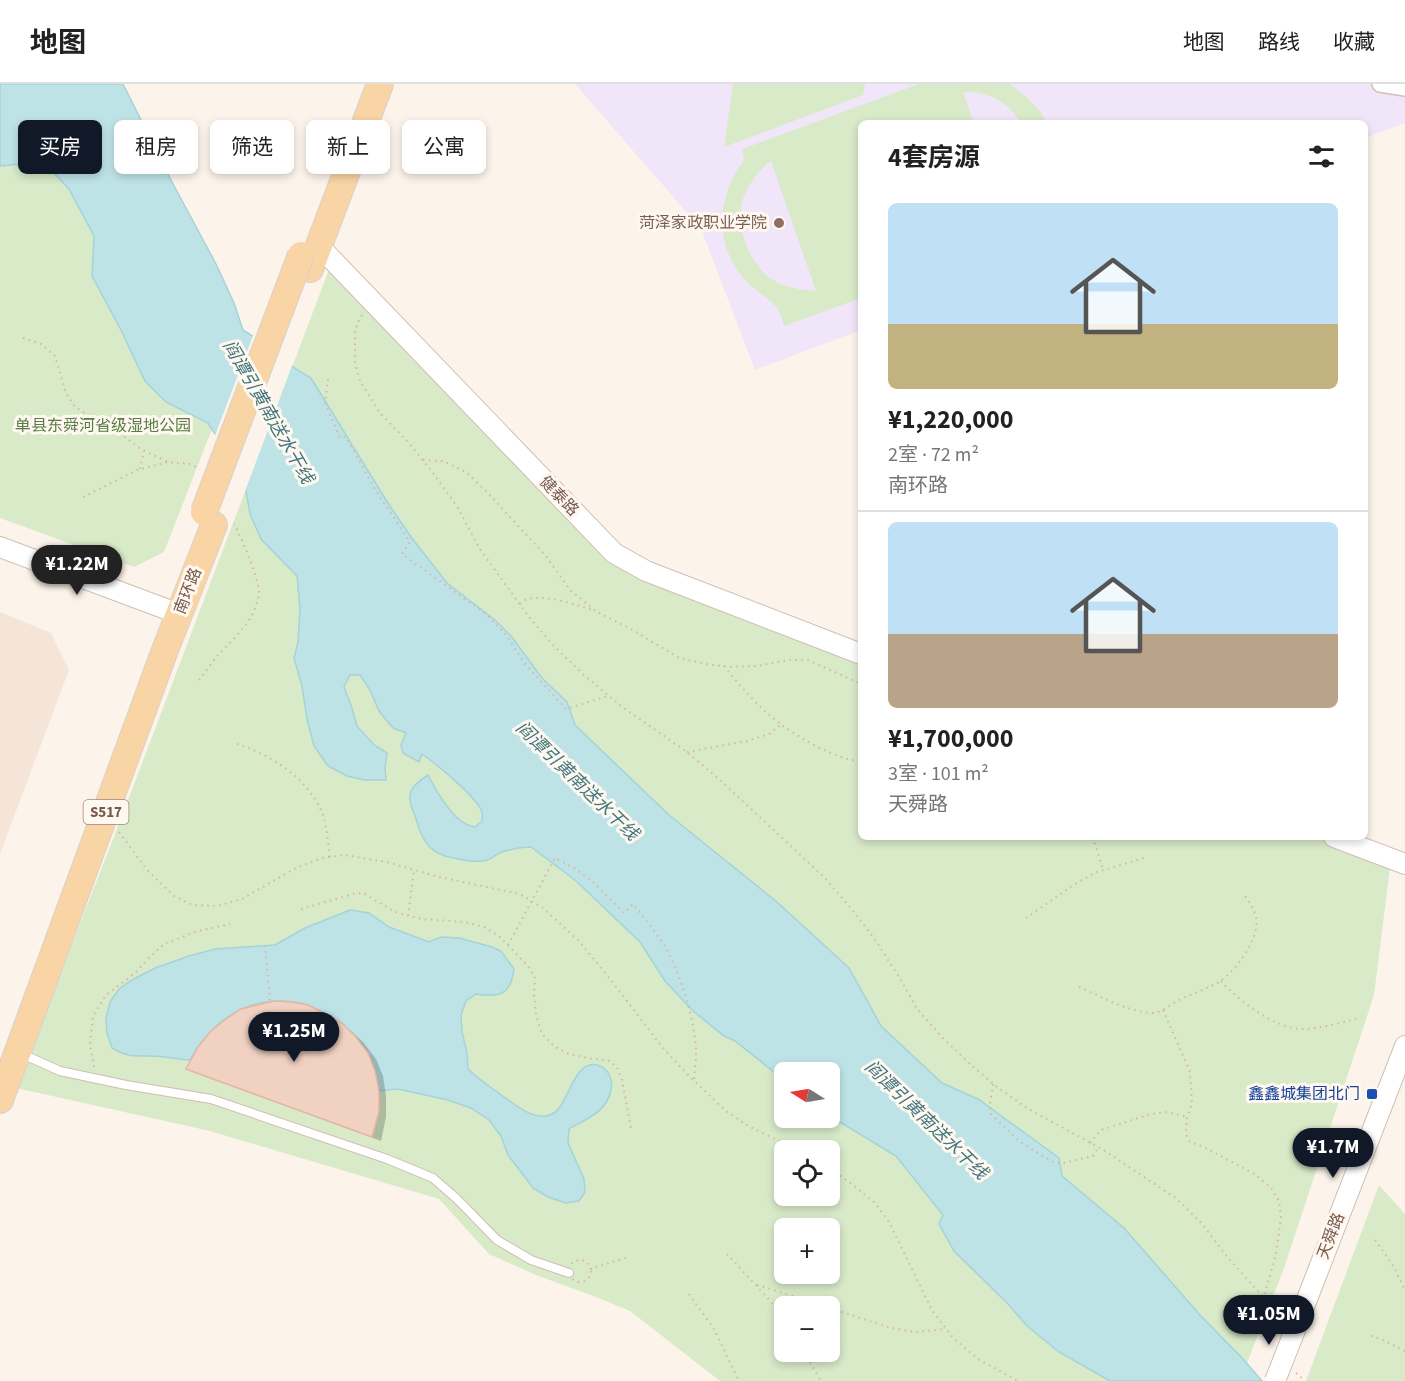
<!DOCTYPE html>
<html lang="zh">
<head>
<meta charset="utf-8">
<style>
  body { margin:0; font-family:"Source Sans 3","Noto Sans SC",sans-serif; background:#f2f2f2; color:#222; height:100vh; display:flex; flex-direction:column; font-size:22px; white-space:nowrap }
  * { box-sizing:border-box; margin:0 }
  p { font-size:20px; color:#767676 }
  .icon { flex:none; width:33px; height:33px; fill:none; stroke:currentColor; stroke-width:2; stroke-linecap:round; stroke-linejoin:round }
  .map { position:relative; flex:1; overflow:hidden }
  .sheet { position:absolute; left:858px; top:36px; width:510px; height:720px; display:flex; flex-direction:column; background:#fff; border-radius:9px; box-shadow:0 3px 9px #0003 }
  .sheet>* { flex:none }
  .top-card { position:absolute; left:18px; top:36px; width:570px; height:54px; display:flex; gap:12px }
  .needle { width:39px; rotate:281deg }
  .fabs { position:absolute; left:774px; top:978px; display:grid; gap:12px }
  .fabs a { display:grid; place-items:center; width:66px; height:66px; border-radius:9px; background:#fff; box-shadow:0 3px 9px #0003; font-size:30px }
  .price { position:absolute; translate:-50% -51px; padding:0 14px; border-radius:21px; background:#111827; color:#fff; font-size:20px; line-height:39px; filter:drop-shadow(0 2px 3px #0008) }
  .price::after { content:''; position:absolute; left:50%; top:36px; width:18px; height:14px; margin-left:-9px; background:inherit; clip-path:polygon(0 0,100% 0,50% 100%) }
  .price.on { background:#222; color:#fff }
  ul { padding:0; list-style:none }
  li { display:grid; align-content:center; gap:12px; height:318px; padding:0 30px }
  li+li { border-top:2px solid #e0e0e0 }
  li span { display:grid; place-items:center; height:186px; border-radius:9px; color:#555 }
  li>.icon { margin-inline-start:auto }
  span .icon { width:108px; height:108px; fill:#fffc; stroke-width:1 }
  li b { font-size:26px }
  h2 { display:flex; justify-content:space-between; align-items:center; height:72px; padding:0 30px; font-size:26px }
  .chip { padding:0 21px; border-radius:9px; background:#fff; box-shadow:0 3px 9px #0003; font-size:21px; line-height:54px }
  .chip.on { background:#111827; color:#fff }
  header { display:flex; align-items:center; gap:36px; box-sizing:border-box; height:84px; padding:0 30px; background:#fff; border-bottom:2px solid #e0e0e0 }
  header strong { font-size:28px }
  nav { display:flex; gap:33px; margin-inline-start:auto; font-size:21px }
  .map>svg:first-child { display:block }
  .residential { fill:#f4e5d8 }
  .education { fill:#f1e6f9 }
  .green { fill:#d8eac8; fill-rule:evenodd }
  .water { fill:#bee3e6; stroke:#a4d3d8; stroke-width:1.5 }
  .pier { fill:#fcf4ea }
  .shadow { fill:#0003 }
  .building { fill:#f1d2c2; stroke:#e4b7a2; stroke-width:1.5 }
  .lines { fill:none; stroke-linecap:round; stroke-linejoin:round }
  .service-casing { stroke:#d1bdb2; stroke-width:10 }
  .minor-casing { stroke:#d1bdb2; stroke-width:18 }
  .tertiary-casing { stroke:#d1bdb2; stroke-width:22 }
  .primary-casing { stroke:#d9d1cd; stroke-width:28 }
  .path { stroke:#d7b5a4; stroke-width:2; stroke-dasharray:1.5 4.5; stroke-linecap:butt }
  .service { stroke:#fff; stroke-width:8 }
  .minor { stroke:#fff; stroke-width:15 }
  .tertiary { stroke:#fff; stroke-width:20 }
  .primary { stroke:#f9d4a4; stroke-width:26 }
  .tertiary-bridge-casing { stroke:#d1bdb2; stroke-width:22; stroke-linecap:butt }
  .primary-bridge-casing { stroke:#d9d1cd; stroke-width:28; stroke-linecap:butt }
  .tertiary-bridge { stroke:#fff; stroke-width:20 }
  .primary-bridge { stroke:#f9d4a4; stroke-width:26 }
  .education-dot { fill:#8d6e63; stroke:#fff8f0; stroke-width:2 }
  .transit-dot { fill:#1a4fb4; stroke:#fff8f0; stroke-width:2 }
  .labels { text-anchor:middle; dominant-baseline:central; stroke-width:6; stroke-linejoin:round; paint-order:stroke }
  .shield { fill:#fff8f0; stroke:#a0897e; stroke-width:1.5 }
  .shield-label { font-size:15px; font-weight:bold; fill:#77594d }
  .education-label { font-size:16px; fill:#785e54; stroke:#fff8f0; text-anchor:end }
  .park-label { font-size:16px; fill:#597c45; stroke:#fff8f0 }
  .street-label { font-size:16px; fill:#77594d; stroke:#fff8f0 }
  .transit-label { font-size:16px; fill:#164399; stroke:#fff8f0; text-anchor:end }
  .water-label { font-size:18px; font-style:italic; fill:#40767c; stroke:#fff8f0 }
</style>
</head>
<body>
<header>
<strong>地图</strong>
<nav><a>地图</a><a>路线</a><a>收藏</a></nav>
</header>
<div class="map">
<svg width="1405" height="1297" viewBox="0 0 1405 1297">
  <rect width="100%" height="100%" fill="#fcf4ea"/>
  <polygon class="residential" points="0,528 51,549 69,586 0,770"/>
  <polygon class="education" points="575,0 1405,0 1405,39 1365,54 1365,39 861,39 861,246 755,286 701,145"/>
  <g class="green">
    <polygon points="0,0 100,0 212,345 164,468 134,483 0,434"/>
    <polygon points="733,0 865,0 863,11 724,63"/>
    <path d="M919,0H1010C1024,11 1040,23 1047,39H1021C1006,17 990,8 963,8L974,39H861V214L784,242C782,237 781,230 778,225C776,221 753,204 747,198C713,162 716,114 744,76L742,65ZM770,77H771L816,207C803,206 787,204 775,197C752,184 738,151 741,124C743,106 757,89 770,77Z"/>
    <path d="M333,175L614,469L861,570V753H1334L1391,775L1374,911L1284,1184L1240,1297H720L630,1227L596,1213L536,1191L489,1170L439,1115L210,1047L16,1004L124,727ZM784,988H830V1034H784ZM784,1066H830V1112H784ZM784,1144H830V1190H784ZM784,1222H830V1268H784Z"/>
    <polygon points="1379,1101 1405,1130 1405,1297 1306,1297"/>
  </g>
  <g class="water">
    <path d="M0,0H123L172,98L216,180L234,219L243,246L259,256L286,279L311,294L386,416L411,453L447,499L495,536L511,552L542,594L567,618L575,641L669,731L777,818L849,884L881,942L942,999L978,1015L1059,1074L1062,1092L1124,1144L1199,1230L1243,1275L1262,1297H1110L1059,1268L1027,1242L1008,1220L954,1167L939,1140L943,1131L896,1072L830,1032V988H784V996L735,957L724,952L693,927L665,897L640,858L575,796L531,763C520,763 510,765 499,769C495,771 491,775 487,776C478,779 468,777 459,775C439,772 428,767 420,747C418,741 416,735 414,729C405,710 411,702 428,691C435,705 451,733 466,740C468,742 472,742 475,743L482,737C482,734 483,731 482,728C478,714 435,679 422,670L419,678L403,669L401,661L406,649L393,644L379,627L370,606L360,591H350L344,603L352,624L357,642L374,661L387,669L385,684L386,696H364L347,692L328,682L314,662L307,635L302,602L294,574L298,558L300,525L297,492L261,455L250,430L244,395L208,339L166,318L145,297L121,246L92,192L94,152L69,105L51,86L30,79L0,82Z"/>
    <path d="M350,826L369,829L389,843L429,858L441,853L459,854L492,863L501,867L514,885C511,910 500,914 476,910L466,917L461,931L462,948L467,969L468,985C478,995 489,1002 500,1010C514,1020 536,1040 554,1029C569,1020 573,976 597,981C603,982 609,988 610,993C612,997 612,1001 611,1006C607,1028 586,1035 569,1045L568,1059L584,1095L585,1108L579,1117L566,1119L548,1113L533,1104L508,1071L501,1052L489,1036L471,1024L448,1016L398,1005L379,1007C376,994 374,978 367,967C359,955 348,947 337,939C328,932 320,926 310,922C301,918 291,918 282,917C241,916 209,941 190,976C177,975 163,972 150,972C134,972 127,973 112,964L107,949L106,934L110,918L119,905L132,896L155,884L189,872L215,865L275,861L305,844Z"/>
  </g>
  <polygon class="pier" points="254,249 293,279 244,410 242,396 214,354"/>
  <polygon class="shadow" points="308,922 350,946 363,958 376,975 383,992 386,1012 386,1033 381,1057 196,989 188,984"/>
  <polygon class="building" points="274,917 291,918 308,921 324,929 342,939 355,952 368,969 375,987 379,1007 379,1027 372,1053 186,985 198,963 211,947 226,935 241,925"/>
  <g class="lines">
    <g class="service-casing">
      <polyline id="service" points="22,970 60,987 126,1001 211,1015 387,1075 433,1094 457,1115 497,1156 531,1176 569,1189"/>
    </g>
    <g class="minor-casing">
      <polyline id="minor" points="1380,0 1405,4"/>
    </g>
    <g class="tertiary-casing">
      <g id="tertiary">
        <polyline points="319,162 614,469 646,487 861,570"/>
        <polyline points="0,463 166,525"/>
        <polyline points="1334,753 1405,780"/>
        <polyline points="1297,1241 1405,962"/>
      </g>
    </g>
    <g class="primary-casing">
      <g id="primary">
        <polyline points="310,185 380,0"/>
        <polyline points="0,1016 165,566 214,441"/>
      </g>
    </g>
    <g class="path">
      <polyline points="362,231 358,238 355,248 355,279 360,297 380,329 408,358 433,389 458,424 479,464 529,533 553,561 584,591 621,622 687,668 720,696 825,794 854,828 876,857 902,898 917,925 943,954 971,981 997,1003 1027,1024 1105,1067 1177,1115 1202,1140 1225,1170 1263,1213 1275,1254"/>
      <polyline points="23,254 41,260 55,272 66,309 75,323 96,336 122,351 141,365 168,378 190,380 200,385"/>
      <polyline points="328,295 325,319 340,354 346,353 376,407 410,458 402,470 487,531 506,551 525,580 566,625 608,612"/>
      <polyline points="423,376 443,377 466,388 486,407 546,472 570,506 597,528 631,545 679,574 706,580 731,583 757,582 788,576 808,576 861,600"/>
      <polyline points="140,385 144,367"/>
      <polyline points="83,413 137,386 168,378"/>
      <path d="M520,520C522,518 525,516 528,515C546,510 577,521 595,527"/>
      <path d="M724,582C753,618 776,642 818,663C832,670 845,676 861,677"/>
      <path d="M199,596C206,588 212,578 219,570C236,552 255,536 259,510C260,496 241,453 234,440"/>
      <path d="M237,660C272,671 310,696 323,731C327,744 328,759 330,773"/>
      <polyline points="687,668 747,657 769,650 780,641"/>
      <polyline points="119,748 147,786 174,812 193,821 217,822 242,815 296,784 322,774 344,771 387,778 439,793 520,810 543,824 579,857 611,896 662,963 690,993 726,1027 750,1043 798,1066"/>
      <polyline points="1093,753 1103,785"/>
      <polyline points="301,825 353,810 363,809 395,828 422,835 465,838 484,843 500,853 528,882 535,894 534,909 536,931 542,950 554,962 566,969 592,975 608,976 617,983 622,996 631,1044"/>
      <polyline points="408,832 414,787"/>
      <polyline points="1026,834 1072,802 1094,789 1147,773"/>
      <polyline points="265,861 270,918"/>
      <path d="M508,861L555,774L576,785L594,799L624,829L633,820C643,833 655,847 664,861C680,888 695,936 696,968C696,977 695,987 694,996"/>
      <path d="M1221,897C1239,917 1276,946 1305,945C1322,944 1340,939 1356,935"/>
      <path d="M1079,903C1100,912 1117,922 1139,927C1143,928 1148,929 1153,929C1164,928 1171,919 1181,915C1194,909 1207,905 1219,898C1235,888 1261,853 1256,833C1254,824 1248,816 1243,809"/>
      <polyline points="1163,926 1190,988 1192,1020 1187,1033 1186,1044 1186,1051 1190,1058 1204,1063 1256,1091 1271,1104 1279,1117 1281,1133 1276,1170 1264,1212"/>
      <polyline points="94,983 90,960 93,932 106,911 135,889 147,876 164,860 198,847 230,840"/>
      <polyline points="993,1000 990,1020 991,1030 1020,1058 1055,1079 1063,1079 1093,1072 1098,1064"/>
      <polyline points="1090,1059 1101,1046 1151,1030 1167,1028 1187,1033"/>
      <polyline points="830,1085 848,1097 875,1119 889,1138 932,1226 954,1255 978,1275 1018,1297"/>
      <polyline points="1375,1156 1394,1183 1405,1206"/>
      <polyline points="727,1170 773,1220 784,1237"/>
      <circle cx="580" cy="1187" r="11"/>
      <polyline points="590,1185 628,1173"/>
      <polyline points="757,1201 825,1222"/>
      <polyline points="689,1210 714,1245 739,1297"/>
      <polyline points="830,1224 891,1244 915,1248 946,1245"/>
      <polyline points="1371,1252 1381,1255 1405,1267"/>
      <polyline points="804,1268 821,1297"/>
      <polyline points="1296,1289 1305,1297"/>
    </g>
    <use href="#service" class="service"/>
    <use href="#minor" class="minor"/>
    <use href="#tertiary" class="tertiary"/>
    <use href="#primary" class="primary"/>
    <g class="tertiary-bridge-casing">
      <polyline id="tertiary-bridge" points="1275,1297 1297,1241"/>
    </g>
    <g class="primary-bridge-casing">
      <polyline id="primary-bridge" points="204,428 301,171"/>
    </g>
    <use href="#tertiary-bridge" class="tertiary-bridge"/>
    <use href="#primary-bridge" class="primary-bridge"/>
  </g>
  <circle class="education-dot" cx="779" cy="139" r="6"/>
  <rect class="transit-dot" x="1366" y="1004" width="12" height="12" rx="3"/>
  <g class="labels">
    <rect class="shield" x="83.5" y="716" width="45" height="24" rx="4.5"/>
    <g class="shield-label">
      <text x="106" y="728">S517</text>
    </g>
    <g class="education-label">
      <text x="767" y="139">菏泽家政职业学院</text>
    </g>
    <g class="park-label">
      <text x="103" y="342">单县东舜河省级湿地公园</text>
    </g>
    <g class="street-label">
      <text transform="translate(559 412) rotate(46)">健泰路</text>
      <text transform="translate(188 507) rotate(-69)">南环路</text>
      <text transform="translate(1331 1152) rotate(-69)">天舜路</text>
    </g>
    <g class="transit-label">
      <text x="1360" y="1010">鑫鑫城集团北门</text>
    </g>
    <g class="water-label">
      <text transform="translate(268 328) rotate(60)">阎谭引黄南送水干线</text>
      <text transform="translate(577 697) rotate(44)">阎谭引黄南送水干线</text>
      <text transform="translate(926 1036) rotate(44)">阎谭引黄南送水干线</text>
    </g>
  </g>
</svg>
<div class="fabs">
<a><svg class="needle" viewBox="-14 -14 28 28"><path d="M0-13l5 13h-10z" fill="#e53935"/><path d="M0 13l5-13h-10z" fill="#767676"/></svg></a>
<a><svg class="icon" aria-label="locate" viewBox="0 0 24 24"><circle cx="12" cy="12" r="6"/><path d="M12 2v4M12 18v4M2 12h4M18 12h4"/></svg></a>
<a>+</a>
<a>−</a>
</div>
<b class="price on" style="left:77px;top:512px">¥1.22M</b>
<b class="price" style="left:294px;top:979px">¥1.25M</b>
<b class="price" style="left:1333px;top:1095px">¥1.7M</b>
<b class="price" style="left:1269px;top:1262px">¥1.05M</b>
<div class="top-card">
<a class="chip on">买房</a>
<a class="chip">租房</a>
<a class="chip">筛选</a>
<a class="chip">新上</a>
<a class="chip">公寓</a>
</div>
<section class="sheet">
<h2>4套房源<svg class="icon" aria-label="filters" viewBox="0 0 24 24"><path d="M4 7h16M4 17h16"/><circle cx="9" cy="7" r="2"/><circle cx="15" cy="17" r="2"/></svg></h2>
<ul>
<li><span style="background:linear-gradient(#bfe0f5 65%,#c2b280 0)"><svg class="icon" aria-label="home" viewBox="0 0 24 24"><path d="M3 11l9-7 9 7M6 9v11h12V9"/></svg></span><div><b>¥1,220,000</b><p>2室 · 72 m²</p><p>南环路</p></div></li>
<li><span style="background:linear-gradient(#bfe0f5 60%,#b9a48a 0)"><svg class="icon" aria-label="home" viewBox="0 0 24 24"><path d="M3 11l9-7 9 7M6 9v11h12V9"/></svg></span><div><b>¥1,700,000</b><p>3室 · 101 m²</p><p>天舜路</p></div></li>
</ul>
</section>
</div>
</body>
</html>
